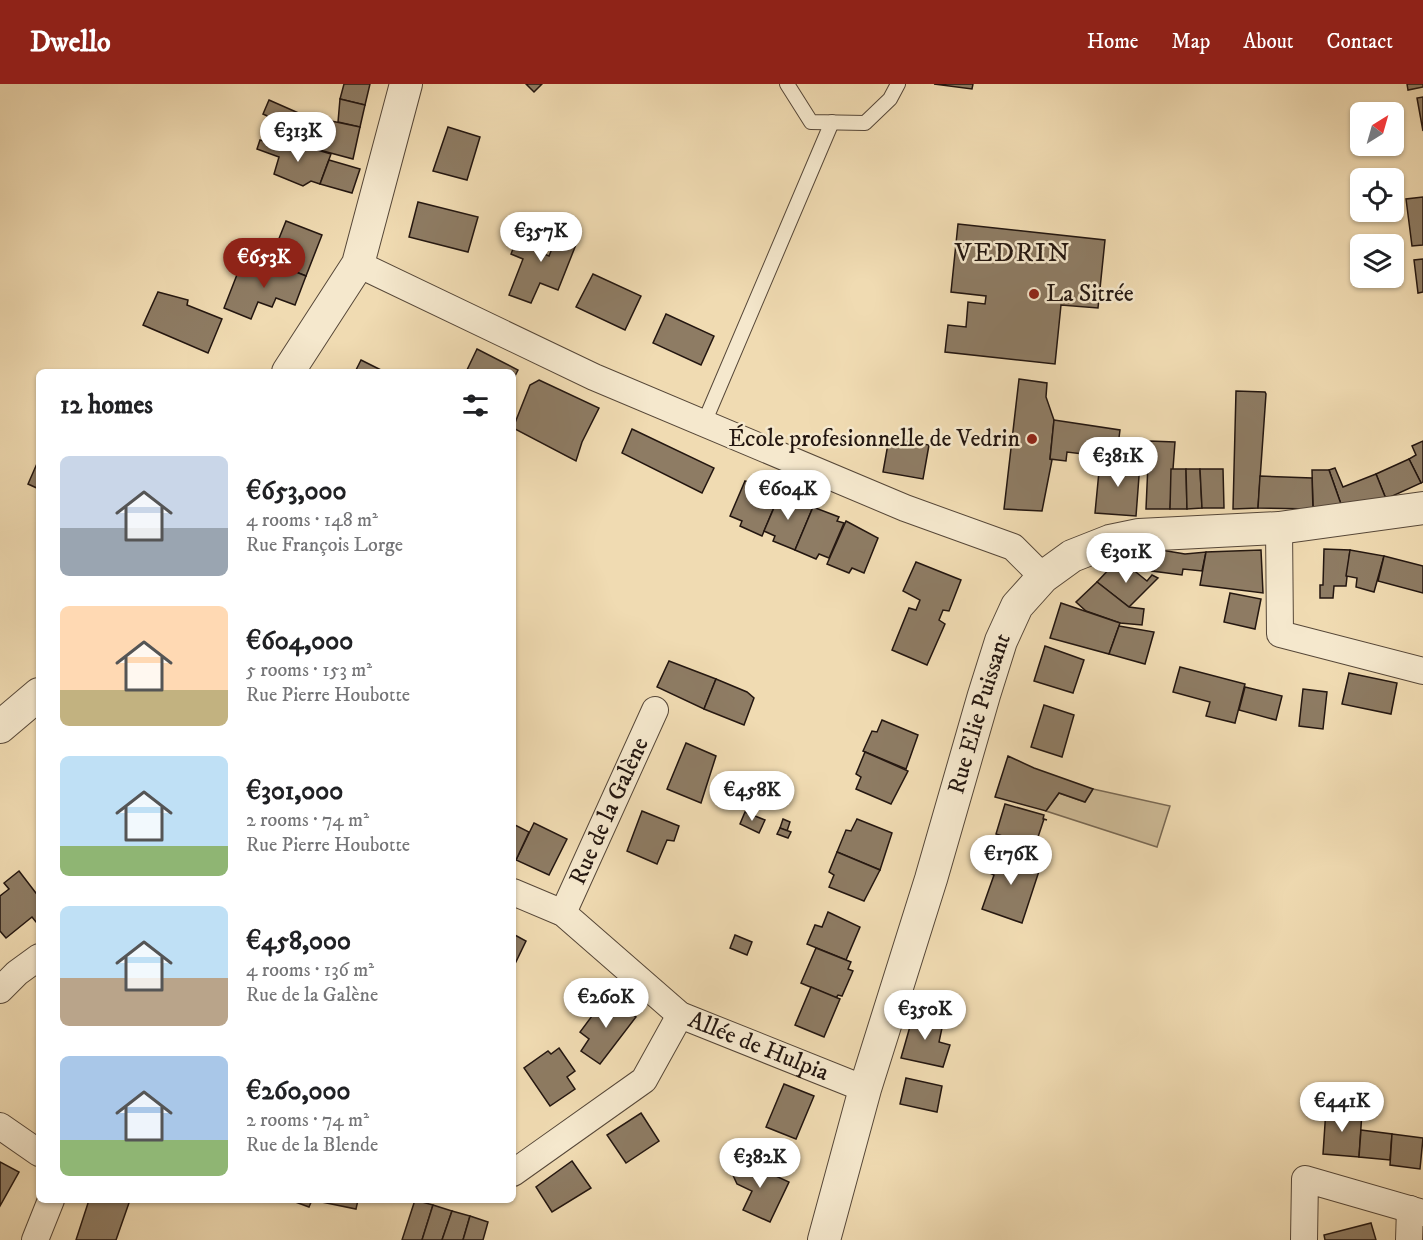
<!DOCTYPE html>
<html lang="en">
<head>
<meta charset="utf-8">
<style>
  body { margin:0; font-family:"IM FELL DW Pica",serif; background:#f2f2f2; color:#202124; height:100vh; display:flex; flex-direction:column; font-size:22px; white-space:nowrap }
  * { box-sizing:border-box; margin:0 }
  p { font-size:20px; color:#757577 }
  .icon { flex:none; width:33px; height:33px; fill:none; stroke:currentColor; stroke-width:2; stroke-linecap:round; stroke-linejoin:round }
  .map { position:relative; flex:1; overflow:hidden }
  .sheet { position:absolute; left:36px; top:285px; width:480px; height:834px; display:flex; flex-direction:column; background:#fff; border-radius:9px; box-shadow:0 2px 4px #0004 }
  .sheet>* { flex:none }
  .needle { width:39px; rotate:37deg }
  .controls { position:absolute; left:1350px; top:18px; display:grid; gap:12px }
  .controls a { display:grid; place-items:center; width:54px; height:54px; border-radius:9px; background:#fff; box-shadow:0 2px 4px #0004; font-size:30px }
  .price { position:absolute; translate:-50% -51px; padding:0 14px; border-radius:21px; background:#fff; color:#222; font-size:20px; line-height:39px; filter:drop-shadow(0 2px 3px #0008) }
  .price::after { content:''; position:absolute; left:50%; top:36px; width:18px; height:14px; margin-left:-9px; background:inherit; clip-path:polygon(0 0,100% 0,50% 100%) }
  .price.current { background:#8f2418; color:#fff }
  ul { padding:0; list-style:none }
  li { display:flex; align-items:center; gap:18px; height:150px; padding:0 24px }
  li span { display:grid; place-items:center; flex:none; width:168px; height:120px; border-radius:9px; color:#555 }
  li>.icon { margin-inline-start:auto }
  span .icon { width:72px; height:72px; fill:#fffc; stroke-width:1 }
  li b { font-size:26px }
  h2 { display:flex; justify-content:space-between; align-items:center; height:72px; padding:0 24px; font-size:26px }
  header { display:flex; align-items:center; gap:36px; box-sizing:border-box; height:84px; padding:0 30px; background:#8f2418; color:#fff }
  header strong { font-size:28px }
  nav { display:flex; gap:33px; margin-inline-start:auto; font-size:21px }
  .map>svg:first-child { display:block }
  .green { fill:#cdba96; stroke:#786853; stroke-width:1.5 }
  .building { fill:#8e7c64; stroke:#231610; stroke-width:1.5 }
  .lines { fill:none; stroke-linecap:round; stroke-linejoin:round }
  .service-casing { stroke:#564738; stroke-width:16 }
  .minor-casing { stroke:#564738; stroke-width:28 }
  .tertiary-casing { stroke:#564738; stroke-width:34 }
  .service { stroke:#f5e8cd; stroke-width:14 }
  .minor { stroke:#f5e8cd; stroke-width:26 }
  .tertiary { stroke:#f5e8cd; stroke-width:32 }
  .poi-dot { fill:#8f2418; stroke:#f5e8cd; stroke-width:2 }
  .labels { text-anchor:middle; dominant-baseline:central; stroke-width:5; stroke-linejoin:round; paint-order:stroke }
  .poi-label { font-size:24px; fill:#231610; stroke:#f5e8cd; text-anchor:start }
  .street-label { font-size:24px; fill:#231610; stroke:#f5e8cd }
  .quarter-label { font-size:27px; letter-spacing:1.5px; fill:#231610; stroke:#f5e8cd }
</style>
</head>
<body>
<header>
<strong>Dwello</strong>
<nav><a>Home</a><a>Map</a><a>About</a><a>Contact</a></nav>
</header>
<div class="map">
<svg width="1423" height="1156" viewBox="0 0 1423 1156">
  <rect width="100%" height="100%" fill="#f0dbb2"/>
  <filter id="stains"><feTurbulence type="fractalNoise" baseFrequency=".00333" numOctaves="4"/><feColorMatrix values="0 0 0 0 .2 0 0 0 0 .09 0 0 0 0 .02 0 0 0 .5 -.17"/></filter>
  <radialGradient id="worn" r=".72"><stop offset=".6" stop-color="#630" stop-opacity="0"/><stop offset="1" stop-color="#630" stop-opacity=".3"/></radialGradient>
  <polygon class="green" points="1093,705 1170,722 1157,763 1046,727 1059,709 1085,718"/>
  <g class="building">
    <polygon points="344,0 370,0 365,21 340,15"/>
    <polygon points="526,0 542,0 534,8"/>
    <polygon points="934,0 973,0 972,5"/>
    <polygon points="1407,0 1423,0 1423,3 1408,6"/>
    <polygon points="1423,13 1423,47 1417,14"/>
    <polygon points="340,15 365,21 360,43 338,38"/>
    <polygon points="269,16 303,31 360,43 353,75 297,60 295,66 267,54 274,35 263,30"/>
    <polygon points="448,43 480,53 467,96 433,87"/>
    <polygon points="260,56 295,66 297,60 331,70 320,100 311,97 303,102 274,90 279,73 257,65"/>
    <polygon points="329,76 360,85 352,109 320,100"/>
    <polygon points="1423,113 1423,161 1412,162 1406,115"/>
    <polygon points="418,118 478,133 468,168 409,153"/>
    <polygon points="286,137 322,151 306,192 260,174 266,158 276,162"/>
    <polygon points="958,140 1105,156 1098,224 1061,221 1055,280 945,268 948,241 966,243 968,218 985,220 986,212 951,208"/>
    <polygon points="522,142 538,148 532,165 549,172 560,145 579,153 558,206 540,199 531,219 509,211 523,175 511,170"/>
    <polygon points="1423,175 1423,208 1418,209 1414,176"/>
    <polygon points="271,178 306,192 295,221 276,214 272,223 258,218 251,235 224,224 240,183 265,193"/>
    <polygon points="593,190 641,212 625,246 576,223"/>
    <polygon points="158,208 188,216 187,221 222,235 208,269 143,241"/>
    <polygon points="666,230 714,252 701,281 653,259"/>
    <polygon points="477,265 518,286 513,296 513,288 466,288"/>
    <polygon points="361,276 385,288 355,288"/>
    <polygon points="1019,295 1047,299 1046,313 1054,336 1050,375 1052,376 1042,427 1004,425"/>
    <polygon points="539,296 599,324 582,358 576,377 513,344 530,301"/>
    <polygon points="1236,307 1265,308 1266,310 1258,424 1233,425"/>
    <polygon points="1054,336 1120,346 1116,377 1100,377 1100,372 1067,368 1066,377 1050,375"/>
    <polygon points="632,345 714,384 702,409 622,369"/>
    <polygon points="889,354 929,361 923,395 883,388"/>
    <polygon points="1149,357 1175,358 1170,425 1146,425"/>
    <polygon points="1423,357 1423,398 1421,399 1409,375 1416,371 1412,362"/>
    <polygon points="39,375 39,405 28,400"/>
    <polygon points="1409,375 1421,399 1386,415 1376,390"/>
    <polygon points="1100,377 1140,379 1136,432 1095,429"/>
    <polygon points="1335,384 1343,403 1376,390 1386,415 1342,423 1329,386"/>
    <polygon points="1171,385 1186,385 1187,425 1170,425"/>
    <polygon points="1186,385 1200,385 1202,424 1187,425"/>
    <polygon points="1200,385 1223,385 1224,424 1202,424"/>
    <polygon points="1312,386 1329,386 1342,423 1313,425"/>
    <polygon points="1260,392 1312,394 1313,425 1258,424"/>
    <polygon points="745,397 780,409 762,452 740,442 742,437 730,432"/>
    <polygon points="787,411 813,423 795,466 773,457 775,452 764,447 779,412 786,415"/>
    <polygon points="813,423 839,433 837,437 844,439 829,474 819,470 816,475 795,466"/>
    <polygon points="846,437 878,454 864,489 852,484 849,489 827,480"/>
    <polygon points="1155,465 1185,470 1206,468 1202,487 1183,485 1182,491 1152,487"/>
    <polygon points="1324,465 1350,466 1346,502 1334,502 1333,514 1320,514 1320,501 1323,501"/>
    <polygon points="1261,466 1263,509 1200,501 1206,468"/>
    <polygon points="1350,466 1384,472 1374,508 1356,503 1357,494 1346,492"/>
    <polygon points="1384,472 1423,482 1423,509 1378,497"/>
    <polygon points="916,478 961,496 949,527 943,526 939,536 945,540 927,581 892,566 909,524 916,526 920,516 903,507"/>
    <polygon points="1126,480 1147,497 1152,491 1158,494 1129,523 1097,498 1113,481 1119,487"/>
    <polygon points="1097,498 1129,523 1144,525 1142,541 1120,539 1086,527 1076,518"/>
    <polygon points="1230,509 1261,515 1255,545 1224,538"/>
    <polygon points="1061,519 1120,539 1109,570 1050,554"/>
    <polygon points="1119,542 1154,548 1145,580 1109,570"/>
    <polygon points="1045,562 1084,576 1073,609 1034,597"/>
    <polygon points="669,577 716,595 704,625 657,603"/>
    <polygon points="1180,583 1245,600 1235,639 1206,632 1210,618 1173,608"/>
    <polygon points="1349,589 1397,599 1391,630 1342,620"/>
    <polygon points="716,595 747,608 754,614 744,641 704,625"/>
    <polygon points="1245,603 1282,612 1276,636 1239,626"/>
    <polygon points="1303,605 1327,608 1323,645 1299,642"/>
    <polygon points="1044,621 1074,631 1062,673 1031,663"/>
    <polygon points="882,636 918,651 906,685 863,667 872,647 877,648"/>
    <polygon points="686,659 716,672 701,719 667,705"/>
    <polygon points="865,668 908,687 891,720 856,705 861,693 856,690"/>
    <polygon points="1008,672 1034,684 1093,705 1085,718 1059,709 1046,727 995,713"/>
    <polygon points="1005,720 1044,731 1043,735 1047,736 1044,735 1035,762 996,750"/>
    <polygon points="642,727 679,742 674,757 667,756 657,780 627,767"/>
    <polygon points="745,728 765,736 759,749 740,740"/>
    <polygon points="783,735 790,738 787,747 780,744"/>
    <polygon points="857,735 892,749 880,786 837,768 846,746 851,747"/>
    <polygon points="534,739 567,755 549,791 516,776"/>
    <polygon points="513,740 529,748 516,776 513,774"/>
    <polygon points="780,744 791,748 788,754 777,750"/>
    <polygon points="998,765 1041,781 1022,839 982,825 994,791 990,789"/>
    <polygon points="837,768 880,786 864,817 829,803 834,791 829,788"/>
    <polygon points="19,787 39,813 39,835 36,838 32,833 6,854 0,847 0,812 9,805 4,799"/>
    <polygon points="828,828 860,843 846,876 807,860 815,841 822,843"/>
    <polygon points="513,850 526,857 513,884"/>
    <polygon points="735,851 752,858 747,871 730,864"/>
    <polygon points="816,864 851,878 848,885 853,887 842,912 838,911 836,914 801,899"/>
    <polygon points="811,903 840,915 824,953 795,941"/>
    <polygon points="607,912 636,933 600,980 581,967 589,955 580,948"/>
    <polygon points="915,925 938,931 936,942 942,944 939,958 950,961 943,983 901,974"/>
    <polygon points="559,964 575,987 567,993 575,1005 550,1022 524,984 548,967 551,970"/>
    <polygon points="906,994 942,1002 937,1028 900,1020"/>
    <polygon points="784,1000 814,1012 796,1055 766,1043"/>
    <polygon points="1326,1025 1362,1028 1359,1073 1323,1070"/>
    <polygon points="641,1029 659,1057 626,1079 607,1051"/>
    <polygon points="1361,1046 1392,1050 1390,1076 1359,1073"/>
    <polygon points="1392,1050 1423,1054 1420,1085 1390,1081"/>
    <polygon points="739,1075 789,1098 770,1138 743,1126 752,1107 737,1100 732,1089"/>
    <polygon points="572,1077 591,1104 552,1128 536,1103"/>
    <polygon points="0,1078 19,1088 0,1122"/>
    <polygon points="89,1116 130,1116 116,1156 76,1156"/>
    <polygon points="290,1116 312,1116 309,1123"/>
    <polygon points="312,1116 358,1116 356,1125"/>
    <polygon points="415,1116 433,1121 422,1156 402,1156"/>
    <polygon points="433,1121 452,1127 442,1156 422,1156"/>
    <polygon points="452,1127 470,1132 463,1156 442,1156"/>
    <polygon points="470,1132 488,1138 483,1156 463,1156"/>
    <polygon points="1371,1139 1376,1156 1325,1156 1324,1151"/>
  </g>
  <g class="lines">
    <g class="service-casing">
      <g id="service">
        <polyline points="787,0 811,38 865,39 890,15 898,0"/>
        <polyline points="704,339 832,38"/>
      </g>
    </g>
    <g class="minor-casing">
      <g id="minor">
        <polyline points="358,180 594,293 905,424 1013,463 1043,493"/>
        <polyline points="1279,444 1280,550 1423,587"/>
        <path id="s1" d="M513,808L563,829L680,931L865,1005"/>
        <path id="s2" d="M563,829L655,626"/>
        <polyline points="0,906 17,889 39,873"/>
        <polyline points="0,1042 39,1069"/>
        <polyline points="513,1089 644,996 680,931"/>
        <polyline points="35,1156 51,1116"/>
        <polyline points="1304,1156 1305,1095 1423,1129"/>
        <polyline points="1409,1156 1410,1125"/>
      </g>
    </g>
    <g class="tertiary-casing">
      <g id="tertiary">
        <polyline points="288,288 358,180 406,0"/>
        <polyline points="0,643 39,610"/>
        <path id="s3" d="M824,1156L865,1005L931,795L984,611L1001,557L1017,522L1043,493L1072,472L1110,457L1139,451L1279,444L1423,424"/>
      </g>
    </g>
    <use href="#service" class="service"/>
    <use href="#minor" class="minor"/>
    <use href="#tertiary" class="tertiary"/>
  </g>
  <g class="poi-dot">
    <circle cx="1034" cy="210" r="6"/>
    <circle cx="1032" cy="355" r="6"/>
  </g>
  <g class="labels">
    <g class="poi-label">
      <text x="1046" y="210">La Sitrée</text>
      <text x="1020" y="355" text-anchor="end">École profesionnelle de Vedrin</text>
    </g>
    <g class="street-label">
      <text stroke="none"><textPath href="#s3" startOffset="549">Rue Elie Puissant</textPath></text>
      <text stroke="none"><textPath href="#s2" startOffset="112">Rue de la Galène</textPath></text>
      <text stroke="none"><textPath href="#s1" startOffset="294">Allée de Hulpia</textPath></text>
    </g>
    <g class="quarter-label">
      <text x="1013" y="169">VEDRIN</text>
    </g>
  </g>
  <rect width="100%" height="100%" filter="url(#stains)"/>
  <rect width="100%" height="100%" fill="url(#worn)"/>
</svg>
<div class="controls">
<a><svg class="needle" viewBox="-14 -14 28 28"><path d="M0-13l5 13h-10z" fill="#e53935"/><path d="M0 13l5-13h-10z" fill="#757577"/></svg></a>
<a><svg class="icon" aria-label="locate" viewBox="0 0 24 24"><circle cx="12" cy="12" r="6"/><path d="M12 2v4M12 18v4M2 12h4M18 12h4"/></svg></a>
<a><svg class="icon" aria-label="layers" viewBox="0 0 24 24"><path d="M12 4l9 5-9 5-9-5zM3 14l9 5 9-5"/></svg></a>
</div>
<b class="price" style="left:298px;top:79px">€313K</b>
<b class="price" style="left:541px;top:179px">€357K</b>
<b class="price current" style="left:264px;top:205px">€653K</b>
<b class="price" style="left:1118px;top:404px">€381K</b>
<b class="price" style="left:788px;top:437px">€604K</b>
<b class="price" style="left:1126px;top:500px">€301K</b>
<b class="price" style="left:752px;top:738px">€458K</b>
<b class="price" style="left:1011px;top:802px">€176K</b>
<b class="price" style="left:606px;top:945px">€260K</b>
<b class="price" style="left:925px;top:957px">€350K</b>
<b class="price" style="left:1342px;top:1049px">€441K</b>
<b class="price" style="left:760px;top:1105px">€382K</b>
<section class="sheet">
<h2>12 homes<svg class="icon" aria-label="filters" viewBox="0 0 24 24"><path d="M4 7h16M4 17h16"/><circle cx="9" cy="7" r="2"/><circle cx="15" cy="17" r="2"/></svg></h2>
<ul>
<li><span style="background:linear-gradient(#c9d6e8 60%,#9aa5b1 0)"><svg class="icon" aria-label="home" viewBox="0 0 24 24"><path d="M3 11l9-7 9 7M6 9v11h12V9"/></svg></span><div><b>€653,000</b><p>4 rooms · 148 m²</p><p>Rue François Lorge</p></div></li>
<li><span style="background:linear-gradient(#ffd9b3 70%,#c2b280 0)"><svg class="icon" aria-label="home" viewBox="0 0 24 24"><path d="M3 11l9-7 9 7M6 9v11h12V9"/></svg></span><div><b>€604,000</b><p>5 rooms · 153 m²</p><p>Rue Pierre Houbotte</p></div></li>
<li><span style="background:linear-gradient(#bfe0f5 75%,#8fb573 0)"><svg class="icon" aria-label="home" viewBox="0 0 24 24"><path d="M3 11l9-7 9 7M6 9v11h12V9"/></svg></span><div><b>€301,000</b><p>2 rooms · 74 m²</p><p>Rue Pierre Houbotte</p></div></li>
<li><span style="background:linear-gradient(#bfe0f5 60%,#b9a48a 0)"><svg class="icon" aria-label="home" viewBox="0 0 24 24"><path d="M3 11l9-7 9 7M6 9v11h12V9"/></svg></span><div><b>€458,000</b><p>4 rooms · 136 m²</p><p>Rue de la Galène</p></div></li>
<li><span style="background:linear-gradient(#a9c7e8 70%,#8fb573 0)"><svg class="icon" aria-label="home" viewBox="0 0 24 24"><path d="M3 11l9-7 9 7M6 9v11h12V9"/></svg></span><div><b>€260,000</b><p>2 rooms · 74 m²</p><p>Rue de la Blende</p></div></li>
</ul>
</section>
</div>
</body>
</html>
